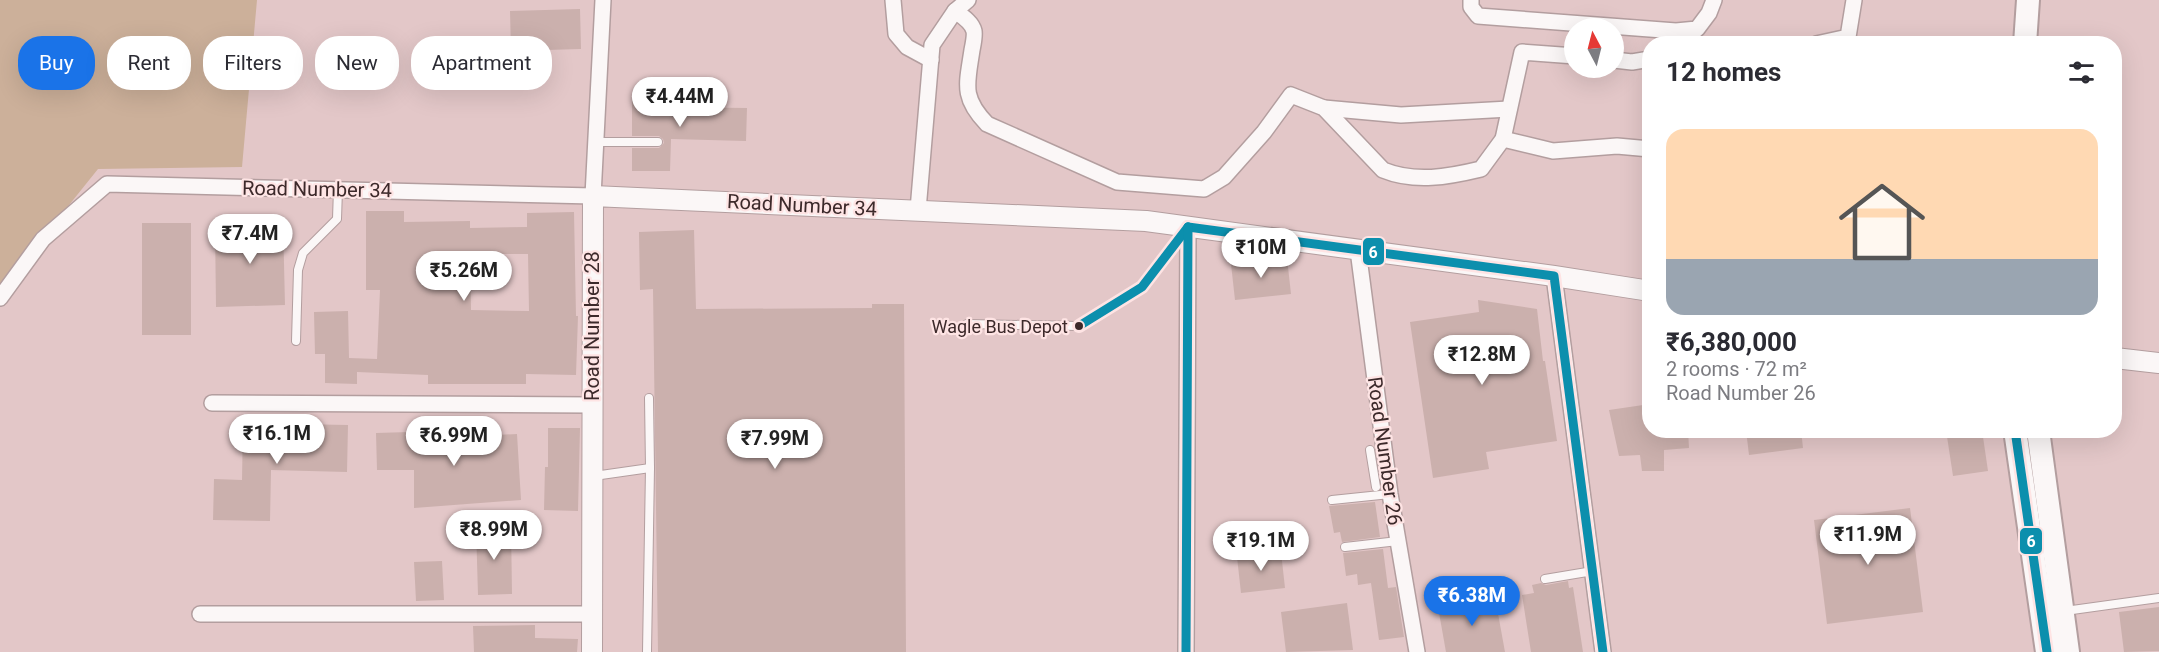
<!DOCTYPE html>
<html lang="en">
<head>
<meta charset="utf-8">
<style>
  body { margin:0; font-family:Roboto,sans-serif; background:#f2f2f3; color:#2b2b33; height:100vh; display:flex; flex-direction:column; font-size:22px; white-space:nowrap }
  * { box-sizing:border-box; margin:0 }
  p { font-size:20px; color:#7c7c81 }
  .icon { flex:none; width:33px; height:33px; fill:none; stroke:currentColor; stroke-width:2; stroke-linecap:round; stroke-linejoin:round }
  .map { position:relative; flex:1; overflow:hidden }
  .sheet { position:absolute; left:1642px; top:36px; width:480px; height:402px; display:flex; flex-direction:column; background:#fff; border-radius:24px; box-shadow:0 6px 24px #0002 }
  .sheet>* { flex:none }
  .top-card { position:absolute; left:18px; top:36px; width:570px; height:54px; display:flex; gap:12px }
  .needle { width:39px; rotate:353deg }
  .fabs { position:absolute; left:1564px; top:18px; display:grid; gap:12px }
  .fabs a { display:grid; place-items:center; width:60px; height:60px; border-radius:50%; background:#fff; box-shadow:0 6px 24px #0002; font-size:30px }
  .price { position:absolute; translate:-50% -51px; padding:0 14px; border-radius:21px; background:#fff; color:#222; font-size:20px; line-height:39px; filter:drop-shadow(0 2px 3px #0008) }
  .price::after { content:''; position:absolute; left:50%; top:36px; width:18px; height:14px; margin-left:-9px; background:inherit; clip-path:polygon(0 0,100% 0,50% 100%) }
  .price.selected { background:#1a73e8; color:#fff }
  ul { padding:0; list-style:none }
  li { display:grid; align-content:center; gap:12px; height:318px; padding:0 24px }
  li+li { border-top:2px solid #e1e1e2 }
  li span { display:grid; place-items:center; height:186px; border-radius:18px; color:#555 }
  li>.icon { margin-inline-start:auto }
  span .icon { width:108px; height:108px; fill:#fffc; stroke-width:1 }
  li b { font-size:26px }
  h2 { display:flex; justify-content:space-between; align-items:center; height:72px; padding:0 24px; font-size:26px }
  .tag { padding:0 21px; border-radius:24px; background:#fff; box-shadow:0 6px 24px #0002; font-size:21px; line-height:54px }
  .tag.selected { background:#1a73e8; color:#fff }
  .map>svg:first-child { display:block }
  .green { fill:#ccb09a }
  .building { fill:#cbb0ad; fill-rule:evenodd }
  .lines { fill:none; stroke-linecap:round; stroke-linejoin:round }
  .service-casing { stroke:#b39e9f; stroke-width:10 }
  .minor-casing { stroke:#b39e9f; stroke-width:18 }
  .tertiary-casing { stroke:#b39e9f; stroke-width:22 }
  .secondary-casing { stroke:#b39e9f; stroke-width:26 }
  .service { stroke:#fbf7f7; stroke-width:8 }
  .minor { stroke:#fbf7f7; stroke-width:15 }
  .tertiary { stroke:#fbf7f7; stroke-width:20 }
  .secondary { stroke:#fbf7f7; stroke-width:22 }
  .bus-1-casing { stroke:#fee4e4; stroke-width:14 }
  .bus-1 { stroke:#0c8fad; stroke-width:9 }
  .bus-dot { fill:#3c292a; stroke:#fee4e4; stroke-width:2 }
  .labels { text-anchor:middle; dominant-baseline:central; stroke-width:4.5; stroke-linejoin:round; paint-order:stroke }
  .bus-label { font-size:18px; fill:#3c292a; stroke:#fee4e4; text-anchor:end }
  .street-label { font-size:20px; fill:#3c292a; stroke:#fee4e4 }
  .line-badge { stroke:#fee4e4; stroke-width:2 }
  .badge-label { font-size:16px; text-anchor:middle; font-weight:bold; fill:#fff }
</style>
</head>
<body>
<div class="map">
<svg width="2159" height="652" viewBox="0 0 2159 652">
  <rect width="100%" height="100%" fill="#e3c7c8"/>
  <polygon class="green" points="0,0 257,0 242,167 98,169 0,291"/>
  <g class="building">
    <polygon points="580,9 581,49 511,51 510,11"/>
    <polygon points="632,97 669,97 669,107 747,108 746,141 671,139 670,171 632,171 632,148 659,148 664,143 663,139 659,136 632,136"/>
    <path d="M366,211H404V222L470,221V228L527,227V213L574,212L576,316H578L576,375L526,374V384H428V375L357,372V384L325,383V354H315L314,312L348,311L349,358L377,359L380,290H366ZM470,254H528L529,311L471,310Z"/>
    <polygon points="283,222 285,305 216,307 215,224"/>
    <rect x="142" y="223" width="49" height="112"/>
    <polygon points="694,230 696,309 872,308 872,304 904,304 906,652 658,652 653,289 640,290 639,232"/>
    <polygon points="1287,258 1291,294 1235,300 1231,264"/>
    <polygon points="1478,300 1537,309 1543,361 1545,361 1557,441 1486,452 1489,469 1433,478 1410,322 1479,312"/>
    <polygon points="1650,404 1650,430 1688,430 1689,448 1664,450 1664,471 1642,471 1640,455 1619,456 1609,410"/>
    <polygon points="243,423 348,425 347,472 271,470 270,521 213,520 214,479 242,480"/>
    <polygon points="548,428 580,428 578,511 544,510 545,467 548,467"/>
    <polygon points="1746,430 1801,430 1803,448 1749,455"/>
    <polygon points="1946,430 1982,430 1988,471 1953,476"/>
    <polygon points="409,432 477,436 517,434 521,500 414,508 414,470 377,470 376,433"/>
    <polygon points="1375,502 1380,537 1342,542 1340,532 1334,533 1329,506"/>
    <polygon points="1910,508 1923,612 1827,624 1814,520"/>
    <polygon points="476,527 511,527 512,594 478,595"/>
    <polygon points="1383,549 1388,588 1396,587 1404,637 1379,640 1371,583 1358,585 1357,574 1346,576 1343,553"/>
    <polygon points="1281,552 1285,588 1241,593 1237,557"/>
    <polygon points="442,561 444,600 416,601 414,562"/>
    <polygon points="1568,581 1569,588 1573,587 1583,652 1531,652 1522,595 1534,593 1532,585 1541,583 1546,585"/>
    <polygon points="1495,597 1505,652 1446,652 1438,607"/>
    <polygon points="1347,603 1353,650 1286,652 1281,612"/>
    <polygon points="2159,607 2159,651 2124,652 2119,612"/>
    <polygon points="535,625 535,638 578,639 577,652 474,652 473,626"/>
  </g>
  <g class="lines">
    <g class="service-casing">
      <g id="service">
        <polyline points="596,142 658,142"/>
        <polyline points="967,324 1079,326 1142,287 1186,230"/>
        <polyline points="296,341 298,270 303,253 337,219 338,189"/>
        <polyline points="1370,450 1376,487"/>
        <polyline points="594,476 650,468 649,398"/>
        <polyline points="1332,500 1390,494"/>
        <polyline points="1345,547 1398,541"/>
        <polyline points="1545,579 1593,571"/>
        <polyline points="2065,611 2159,598"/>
        <polyline points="647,652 650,468"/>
      </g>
    </g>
    <g class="minor-casing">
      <g id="minor">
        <polyline points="893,0 896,34 907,47 931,60"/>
        <polyline points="1471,0 1471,7 1478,16 1676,31 1697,29 1709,13 1714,0"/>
        <path d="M955,11C962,16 972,22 974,31C975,36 973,45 972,50C967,84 961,97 987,124L1117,182L1204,189L1224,177L1264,132L1291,95L1324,108L1383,170C1415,183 1448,177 1481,169L1503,139L1522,52L1575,56"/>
        <polyline points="1816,44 1848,37 1854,0"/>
        <polyline points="1614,60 1632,62 1650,59"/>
        <polyline points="1324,108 1401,115 1509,109"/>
        <polyline points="1503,139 1553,151 1617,146 1650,149"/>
        <polyline points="918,210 932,45 955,11 968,0"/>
        <polyline points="1358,250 1390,494 1417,652"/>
        <polyline points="1554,276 1603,652"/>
        <polyline points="0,298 43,239 107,184 593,196 603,0"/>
        <polyline points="212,403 592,405"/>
        <polyline points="200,614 593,614"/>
        <polyline points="1186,652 1188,227"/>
      </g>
    </g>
    <g class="tertiary-casing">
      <g id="tertiary">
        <polyline points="2115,358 2159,363"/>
        <polyline points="592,652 593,196 1146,221 1554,276 1650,291"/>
      </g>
    </g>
    <g class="secondary-casing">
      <g id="secondary">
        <polyline points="2025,44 2028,0"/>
        <polyline points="2015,430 2047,652"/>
        <polyline points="2038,430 2068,652"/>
      </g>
    </g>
    <use href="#service" class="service"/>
    <use href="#minor" class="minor"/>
    <use href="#tertiary" class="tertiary"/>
    <use href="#secondary" class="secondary"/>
    <g class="bus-1-casing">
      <g id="bus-1">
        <polyline points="1188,227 1554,276 1603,652"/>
        <polyline points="1079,326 1142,287 1188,227"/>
        <polyline points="2015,430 2047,652"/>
        <polyline points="1186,652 1188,227"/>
      </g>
    </g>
    <use href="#bus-1" class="bus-1"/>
  </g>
  <circle class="bus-dot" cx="1079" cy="326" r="5"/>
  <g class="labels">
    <g class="bus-label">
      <text x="1068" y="326">Wagle Bus Depot</text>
    </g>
    <g class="street-label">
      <text transform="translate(317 189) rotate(1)">Road Number 34</text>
      <text transform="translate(802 205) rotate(3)">Road Number 34</text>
      <text transform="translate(592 326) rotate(-90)">Road Number 28</text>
      <text transform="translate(1385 451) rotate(82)">Road Number 26</text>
    </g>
  </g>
  <g class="line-badge">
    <rect x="1362" y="237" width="23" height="29" rx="6" fill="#0c8fad"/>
    <rect x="2019" y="527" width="24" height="28" rx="6" fill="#0c8fad"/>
  </g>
  <g class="badge-label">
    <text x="1373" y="258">6</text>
    <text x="2031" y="547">6</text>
  </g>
</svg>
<div class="fabs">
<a><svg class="needle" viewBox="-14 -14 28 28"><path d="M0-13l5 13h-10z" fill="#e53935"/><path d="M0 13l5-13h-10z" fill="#7c7c81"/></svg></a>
</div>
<b class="price" style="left:680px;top:128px">₹4.44M</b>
<b class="price" style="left:250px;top:265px">₹7.4M</b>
<b class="price" style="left:1261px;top:279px">₹10M</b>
<b class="price" style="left:464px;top:302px">₹5.26M</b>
<b class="price" style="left:1482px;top:386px">₹12.8M</b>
<b class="price" style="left:277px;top:465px">₹16.1M</b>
<b class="price" style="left:454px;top:467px">₹6.99M</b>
<b class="price" style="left:775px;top:470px">₹7.99M</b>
<b class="price" style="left:494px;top:561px">₹8.99M</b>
<b class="price" style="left:1868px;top:566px">₹11.9M</b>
<b class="price" style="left:1261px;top:572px">₹19.1M</b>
<b class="price selected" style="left:1472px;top:627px">₹6.38M</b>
<div class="top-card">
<a class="tag selected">Buy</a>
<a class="tag">Rent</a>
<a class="tag">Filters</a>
<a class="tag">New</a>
<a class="tag">Apartment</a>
</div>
<section class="sheet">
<h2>12 homes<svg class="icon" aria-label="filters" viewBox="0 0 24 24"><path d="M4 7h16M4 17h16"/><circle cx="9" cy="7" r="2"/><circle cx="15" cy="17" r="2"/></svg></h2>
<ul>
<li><span style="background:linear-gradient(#ffd9b3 70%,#9aa5b1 0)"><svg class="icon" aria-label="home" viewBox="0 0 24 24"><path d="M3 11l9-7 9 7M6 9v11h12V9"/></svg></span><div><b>₹6,380,000</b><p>2 rooms · 72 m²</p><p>Road Number 26</p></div></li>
</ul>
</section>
</div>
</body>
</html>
